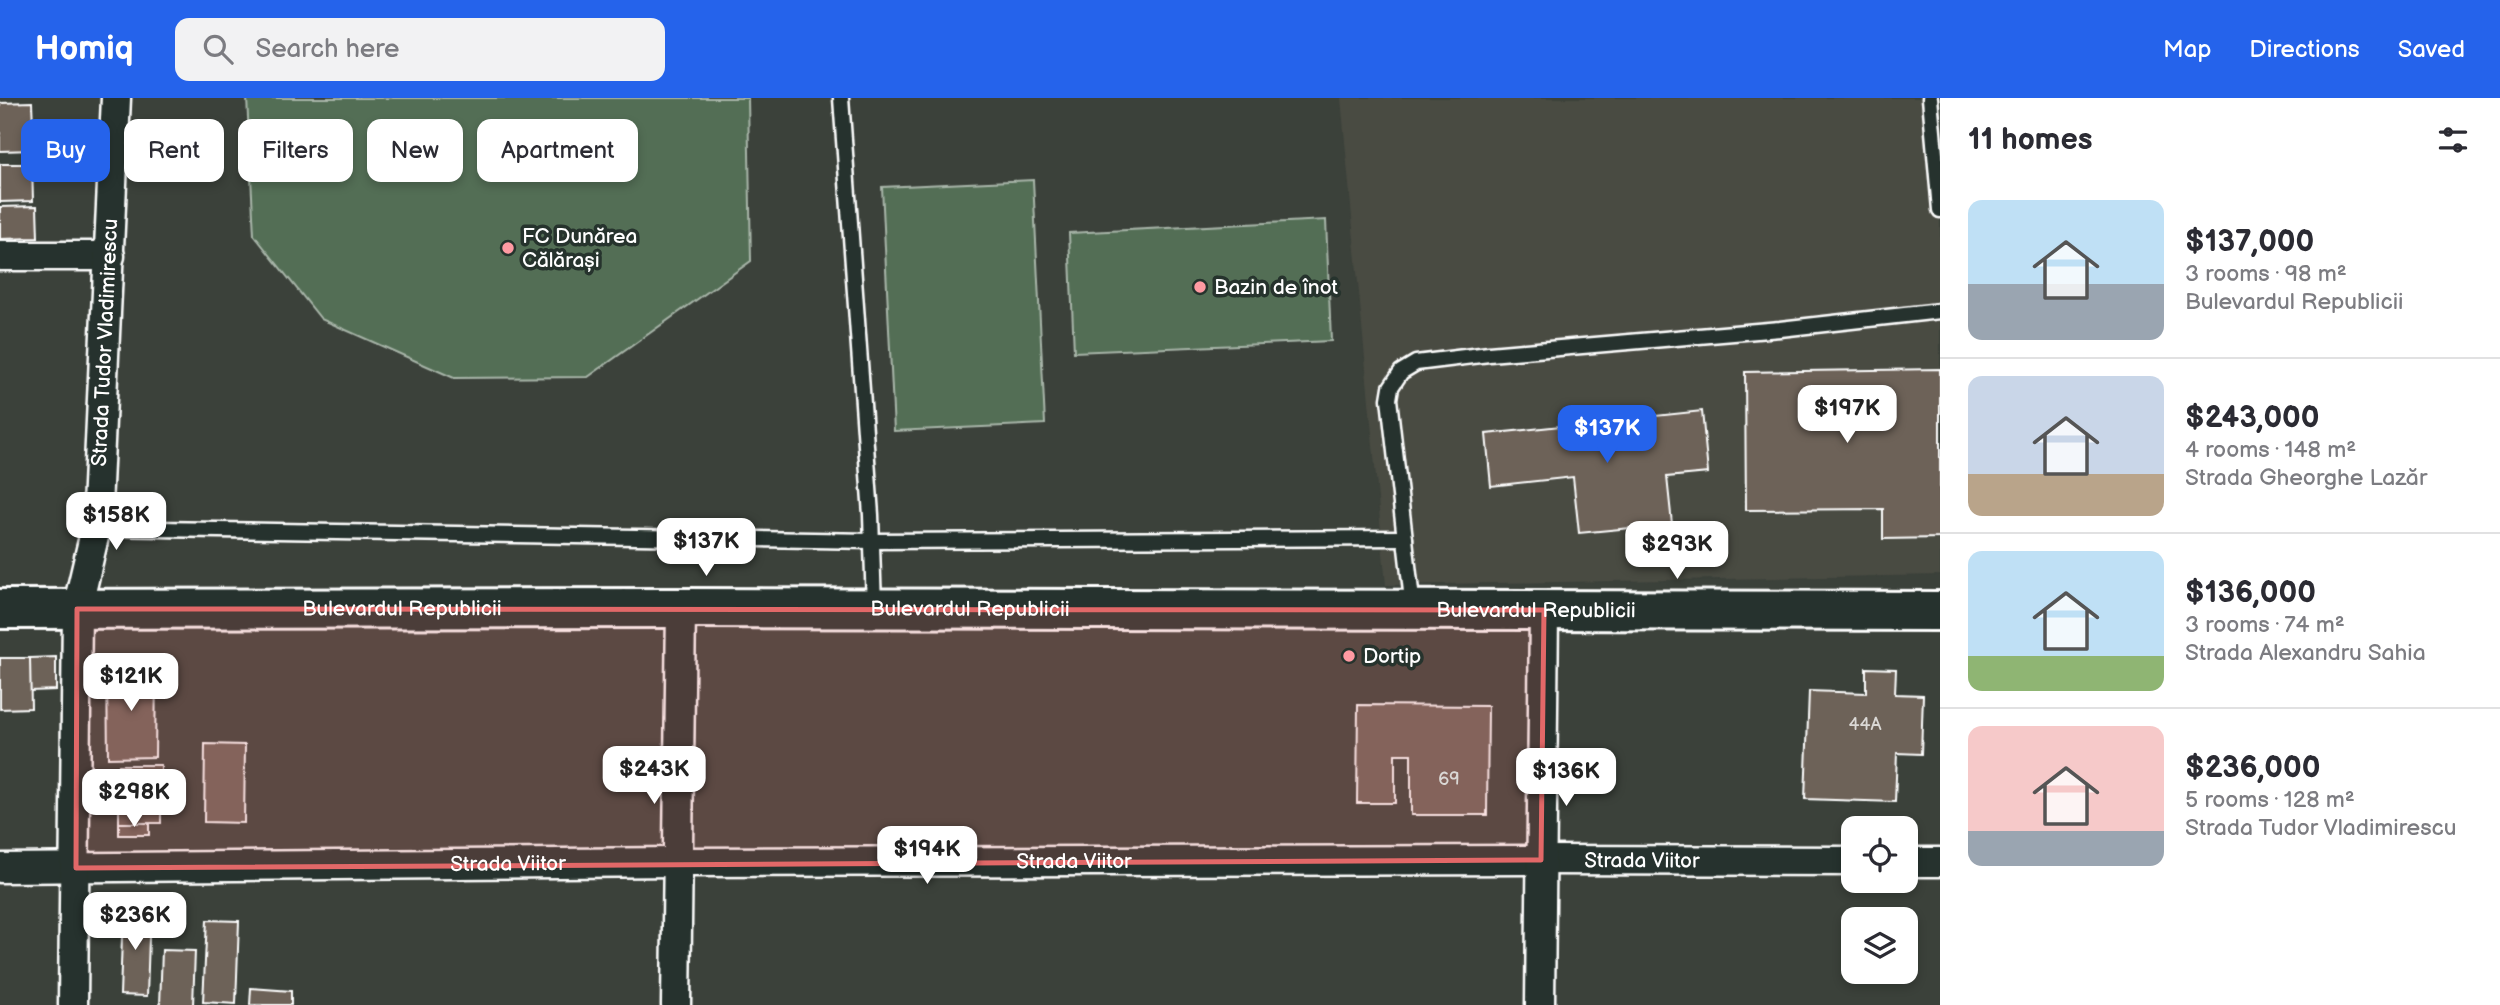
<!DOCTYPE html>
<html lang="en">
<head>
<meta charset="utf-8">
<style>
  body { margin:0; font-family:"Balsamiq Sans",sans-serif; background:#f2f2f3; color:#2b2b33; height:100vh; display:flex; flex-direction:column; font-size:26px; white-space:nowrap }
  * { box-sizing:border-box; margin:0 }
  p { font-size:23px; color:#7c7c81 }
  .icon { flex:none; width:38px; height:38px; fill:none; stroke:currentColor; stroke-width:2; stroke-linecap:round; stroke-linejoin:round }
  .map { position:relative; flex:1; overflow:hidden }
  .sheet { display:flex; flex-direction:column; background:#fff; width:560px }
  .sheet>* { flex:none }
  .guide { position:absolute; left:21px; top:21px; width:665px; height:63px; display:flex; gap:14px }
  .controls { position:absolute; left:1841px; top:718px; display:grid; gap:14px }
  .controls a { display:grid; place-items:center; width:77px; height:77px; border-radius:14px; background:#fff; box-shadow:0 4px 10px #0003; font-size:35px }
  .price { position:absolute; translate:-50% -60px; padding:0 16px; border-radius:14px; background:#fff; color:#222; font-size:23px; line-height:46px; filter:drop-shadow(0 2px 4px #0008) }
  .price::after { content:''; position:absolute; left:50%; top:42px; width:21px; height:16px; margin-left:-10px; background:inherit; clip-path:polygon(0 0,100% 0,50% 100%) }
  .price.active { background:#2563eb; color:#fff }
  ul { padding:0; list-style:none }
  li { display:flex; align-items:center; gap:21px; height:175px; padding:0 28px }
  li+li { border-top:2px solid #e1e1e2 }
  li span { display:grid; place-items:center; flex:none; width:196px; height:140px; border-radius:14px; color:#555 }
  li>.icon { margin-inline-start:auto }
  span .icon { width:84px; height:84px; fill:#fffc; stroke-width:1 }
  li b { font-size:30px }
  h2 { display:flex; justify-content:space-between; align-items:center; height:84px; padding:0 28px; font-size:30px }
  .tag { padding:0 24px; border-radius:14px; background:#fff; box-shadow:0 4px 10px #0003; font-size:24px; line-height:63px }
  .tag.active { background:#2563eb; color:#fff }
  header { display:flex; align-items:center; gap:42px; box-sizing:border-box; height:98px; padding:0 35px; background:#2563eb; color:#fff }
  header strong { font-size:33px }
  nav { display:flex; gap:38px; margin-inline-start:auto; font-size:24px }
  .search { width:490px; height:63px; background:#f2f2f3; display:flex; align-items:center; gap:18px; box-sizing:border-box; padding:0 24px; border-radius:14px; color:#7c7c81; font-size:26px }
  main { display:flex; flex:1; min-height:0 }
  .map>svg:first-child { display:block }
  .built { fill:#4a4b43 }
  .green { fill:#536e55; stroke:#a9b6aa; stroke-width:2 }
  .building { fill:#6d6258; stroke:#fff; stroke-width:2 }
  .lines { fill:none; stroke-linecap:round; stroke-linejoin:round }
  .service-casing { stroke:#fff; stroke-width:19 }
  .minor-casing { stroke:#fff; stroke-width:33 }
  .secondary-casing { stroke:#fff; stroke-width:44 }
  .service { stroke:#26332d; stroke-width:14 }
  .minor { stroke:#26332d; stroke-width:28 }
  .secondary { stroke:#26332d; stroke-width:38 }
  .marked { fill:#e26868; fill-opacity:0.2; stroke:#e26868; stroke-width:5; stroke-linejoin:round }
  .poi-dot { fill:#ff9aa2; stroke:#26332d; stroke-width:2.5 }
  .labels { text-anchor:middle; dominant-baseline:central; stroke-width:7; stroke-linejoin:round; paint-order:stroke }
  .number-label { font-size:18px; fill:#dad8d5 }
  .poi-label { font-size:21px; fill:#fff; stroke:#26332d; text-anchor:start }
  .street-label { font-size:21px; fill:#fff; stroke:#26332d }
</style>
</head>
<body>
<header>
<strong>Homiq</strong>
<div class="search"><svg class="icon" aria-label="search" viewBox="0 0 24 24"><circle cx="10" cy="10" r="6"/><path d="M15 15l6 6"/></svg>Search here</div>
<nav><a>Map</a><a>Directions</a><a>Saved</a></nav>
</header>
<main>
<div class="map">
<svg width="1940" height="907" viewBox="0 0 1940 907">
  <rect width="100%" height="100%" fill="#3b413a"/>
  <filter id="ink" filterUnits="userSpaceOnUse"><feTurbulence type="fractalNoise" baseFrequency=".0143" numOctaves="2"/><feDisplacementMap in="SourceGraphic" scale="14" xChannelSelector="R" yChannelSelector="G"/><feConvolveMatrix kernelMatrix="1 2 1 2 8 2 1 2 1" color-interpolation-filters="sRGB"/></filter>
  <g filter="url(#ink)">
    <polygon class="built" points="1341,0 1940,0 1940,477 1386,487"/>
    <g class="green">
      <polygon points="247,0 748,0 751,163 588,279 454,280 321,221 254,137"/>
      <polygon points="1033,82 1045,326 894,333 882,89"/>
      <polygon points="1326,122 1331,243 1074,254 1069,135"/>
    </g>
    <g class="building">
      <polygon points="32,4 34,52 0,53 0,5"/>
      <polygon points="0,66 32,66 33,103 0,104"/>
      <polygon points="37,108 38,140 0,141 0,109"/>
      <polygon points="1940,271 1940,440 1883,441 1883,411 1746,412 1745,274"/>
      <polygon points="1702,313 1708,375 1667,379 1672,426 1579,435 1573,379 1491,388 1486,336"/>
      <polygon points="56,559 56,592 30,593 30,560"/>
      <polygon points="0,560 30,560 31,610 0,611"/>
      <polygon points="1866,570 1896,571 1895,596 1923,597 1921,656 1897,655 1895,704 1805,701 1809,593 1866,595"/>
      <polygon points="107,572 156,572 155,659 108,660"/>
      <polygon points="1358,607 1488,608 1487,717 1411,717 1411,656 1395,656 1395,705 1357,705"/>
      <polygon points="205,646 245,647 244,725 204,724"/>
      <rect x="119" y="667" width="42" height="58"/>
      <rect x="119" y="725" width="30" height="12"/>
      <polygon points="123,810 150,811 147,898 120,897"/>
      <polygon points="207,822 239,823 236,906 203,904"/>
      <polygon points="162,852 195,853 193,907 160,907"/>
      <polygon points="251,890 291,893 291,907 250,907"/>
    </g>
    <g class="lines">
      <g class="service-casing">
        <g id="service">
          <polyline points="841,0 871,417 874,509"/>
          <polyline points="1930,0 1940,112"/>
          <polyline points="96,430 872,443 1405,440"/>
          <polyline points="1413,511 1389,301 1391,289 1401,274 1416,265 1489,256 1780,231 1940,213"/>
        </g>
      </g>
      <g class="minor-casing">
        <g id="minor">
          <polyline points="0,158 110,158"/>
          <polyline points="1906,764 1940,764"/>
          <path id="s1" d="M0,770L678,764L1541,762L1853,763"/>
          <path id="s2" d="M73,907L77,511L96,430L116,0"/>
          <polyline points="676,907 681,510"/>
          <polyline points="1540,907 1544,512"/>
        </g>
      </g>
      <g class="secondary-casing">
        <g id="secondary">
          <path id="s3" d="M0,511L681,510L1940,513"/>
        </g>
      </g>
      <use href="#service" class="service"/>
      <use href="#minor" class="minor"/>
      <use href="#secondary" class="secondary"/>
    </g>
  </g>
  <path class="marked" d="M77,511L1544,512L1541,762L76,770Z"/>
  <g class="poi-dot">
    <circle cx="508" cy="150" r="7"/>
    <circle cx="1200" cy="189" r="7"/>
    <circle cx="1349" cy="558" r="7"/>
  </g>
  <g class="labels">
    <g class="number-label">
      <text x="1865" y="626">44A</text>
      <text x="1449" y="681">69</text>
    </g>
    <g class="poi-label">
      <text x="522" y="138">FC Dunărea<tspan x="522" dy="24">Călărași</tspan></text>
      <text x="1214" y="189">Bazin de înot</text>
      <text x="1363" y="558">Dortip</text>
    </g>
    <g class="street-label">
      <text stroke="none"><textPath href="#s2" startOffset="665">Strada Tudor Vladimirescu</textPath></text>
      <text stroke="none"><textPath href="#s3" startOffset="402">Bulevardul Republicii</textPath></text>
      <text stroke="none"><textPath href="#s3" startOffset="970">Bulevardul Republicii</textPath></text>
      <text stroke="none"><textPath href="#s3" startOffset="1536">Bulevardul Republicii</textPath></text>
      <text stroke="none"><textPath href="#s1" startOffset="1642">Strada Viitor</textPath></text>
      <text stroke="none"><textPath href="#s1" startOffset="1074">Strada Viitor</textPath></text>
      <text stroke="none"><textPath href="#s1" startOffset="508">Strada Viitor</textPath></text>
    </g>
  </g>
</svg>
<div class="controls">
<a><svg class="icon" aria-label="locate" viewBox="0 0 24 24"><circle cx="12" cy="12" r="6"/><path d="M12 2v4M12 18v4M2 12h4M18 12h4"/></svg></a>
<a><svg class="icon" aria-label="layers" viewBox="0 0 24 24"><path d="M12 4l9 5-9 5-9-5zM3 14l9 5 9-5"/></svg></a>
</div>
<b class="price" style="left:1847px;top:347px">$197K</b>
<b class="price active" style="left:1607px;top:367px">$137K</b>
<b class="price" style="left:116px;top:454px">$158K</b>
<b class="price" style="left:706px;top:480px">$137K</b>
<b class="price" style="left:1677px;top:483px">$293K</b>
<b class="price" style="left:131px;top:615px">$121K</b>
<b class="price" style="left:654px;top:708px">$243K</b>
<b class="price" style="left:1566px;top:710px">$136K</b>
<b class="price" style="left:134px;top:731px">$298K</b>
<b class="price" style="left:927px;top:788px">$194K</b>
<b class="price" style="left:135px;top:854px">$236K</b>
<div class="guide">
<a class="tag active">Buy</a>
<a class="tag">Rent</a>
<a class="tag">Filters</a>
<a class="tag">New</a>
<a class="tag">Apartment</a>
</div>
</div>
<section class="sheet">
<h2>11 homes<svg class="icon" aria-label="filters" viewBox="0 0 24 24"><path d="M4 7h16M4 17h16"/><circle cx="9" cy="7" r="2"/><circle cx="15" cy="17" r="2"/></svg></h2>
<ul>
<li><span style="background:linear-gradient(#bfe0f5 60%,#9aa5b1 0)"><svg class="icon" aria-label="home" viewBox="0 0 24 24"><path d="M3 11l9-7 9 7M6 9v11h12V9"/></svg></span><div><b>$137,000</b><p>3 rooms · 98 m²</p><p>Bulevardul Republicii</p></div></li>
<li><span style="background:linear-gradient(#c9d6e8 70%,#b9a48a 0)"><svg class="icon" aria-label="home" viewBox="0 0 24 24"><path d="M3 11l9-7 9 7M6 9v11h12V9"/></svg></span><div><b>$243,000</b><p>4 rooms · 148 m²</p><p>Strada Gheorghe Lazăr</p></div></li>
<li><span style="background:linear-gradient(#bfe0f5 75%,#8fb573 0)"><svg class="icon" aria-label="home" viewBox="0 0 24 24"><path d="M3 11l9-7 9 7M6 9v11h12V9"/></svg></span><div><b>$136,000</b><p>3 rooms · 74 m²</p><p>Strada Alexandru Sahia</p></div></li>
<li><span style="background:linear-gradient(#f6c9c9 75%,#9aa5b1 0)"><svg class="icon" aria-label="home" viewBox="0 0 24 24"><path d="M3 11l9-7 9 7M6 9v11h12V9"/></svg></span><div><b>$236,000</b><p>5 rooms · 128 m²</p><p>Strada Tudor Vladimirescu</p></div></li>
</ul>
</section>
</main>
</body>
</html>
